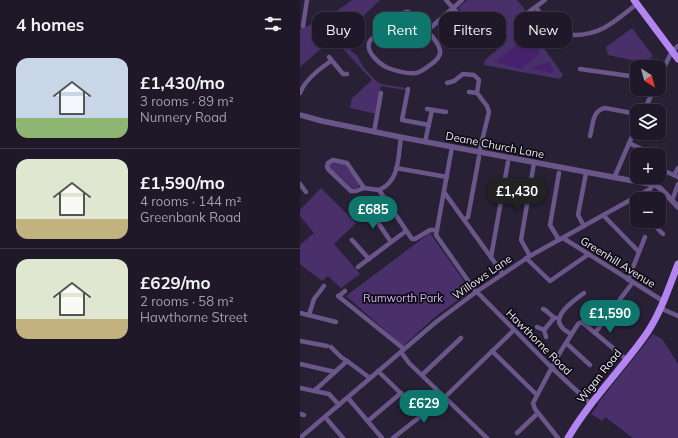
<!DOCTYPE html>
<html lang="en">
<head>
<meta charset="utf-8">
<style>
  body { margin:0; font-family:Mulish,sans-serif; background:#2b2534; color:#f1f3f6; height:100vh; display:flex; flex-direction:column; font-size:15px; white-space:nowrap }
  * { box-sizing:border-box; margin:0 }
  p { font-size:13px; color:#a1a0a8 }
  .icon { flex:none; width:22px; height:22px; fill:none; stroke:currentColor; stroke-width:2; stroke-linecap:round; stroke-linejoin:round }
  .map { position:relative; flex:1; overflow:hidden }
  .sheet { display:flex; flex-direction:column; background:#1e1828; width:300px }
  .sheet>* { flex:none }
  .banner { position:absolute; left:12px; top:12px; width:306px; height:36px; display:flex; gap:8px }
  .needle { width:26px; rotate:144deg }
  .buttons { position:absolute; left:330px; top:60px; display:grid; gap:8px }
  .buttons a { display:grid; place-items:center; width:36px; height:36px; border-radius:8px; background:#1e1828; box-shadow:0 1px 3px #0004,0 0 0 1px #3c3745; font-size:20px }
  .price { position:absolute; translate:-50% -34px; padding:0 9px; border-radius:14px; background:#0f766e; color:#fff; font-size:13px; line-height:26px; filter:drop-shadow(0 1px 2px #0008) }
  .price::after { content:''; position:absolute; left:50%; top:24px; width:12px; height:9px; margin-left:-6px; background:inherit; clip-path:polygon(0 0,100% 0,50% 100%) }
  .price.on { background:#222; color:#fff }
  ul { padding:0; list-style:none }
  li { display:flex; align-items:center; gap:12px; height:100px; padding:0 16px }
  li+li { border-top:1px solid #3c3745 }
  li span { display:grid; place-items:center; flex:none; width:112px; height:80px; border-radius:12px; color:#555 }
  li>.icon { margin-inline-start:auto }
  span .icon { width:48px; height:48px; fill:#fffc; stroke-width:1 }
  li b { font-size:17px }
  h2 { display:flex; justify-content:space-between; align-items:center; height:48px; padding:0 16px; font-size:17px }
  .chip { padding:0 14px; border-radius:12px; background:#1e1828; box-shadow:0 1px 3px #0004,0 0 0 1px #3c3745; font-size:14px; line-height:36px }
  .chip.on { background:#0f766e; color:#fff }
  main { display:flex; flex:1; min-height:0 }
  .map>svg:first-child { display:block }
  .green { fill:#49306a }
  .water { fill:#46226e }
  .lines { fill:none; stroke-linecap:round; stroke-linejoin:round }
  .minor { stroke:#6b568a; stroke-width:4.5 }
  .tertiary { stroke:#6b568a; stroke-width:5.5 }
  .primary { stroke:#b285f1; stroke-width:7 }
  .labels { text-anchor:middle; dominant-baseline:central; stroke-width:3.5; stroke-linejoin:round; paint-order:stroke }
  .street-label { font-size:11px; fill:#ece8f6; stroke:#0f0c15 }
  .park-label { font-size:11px; fill:#cdb5f6; stroke:#0f0c15 }
</style>
</head>
<body>
<main>
<section class="sheet">
<h2>4 homes<svg class="icon" aria-label="filters" viewBox="0 0 24 24"><path d="M4 7h16M4 17h16"/><circle cx="9" cy="7" r="2"/><circle cx="15" cy="17" r="2"/></svg></h2>
<ul>
<li><span style="background:linear-gradient(#c9d6e8 75%,#8fb573 0)"><svg class="icon" aria-label="home" viewBox="0 0 24 24"><path d="M3 11l9-7 9 7M6 9v11h12V9"/></svg></span><div><b>£1,430/mo</b><p>3 rooms · 89 m²</p><p>Nunnery Road</p></div></li>
<li><span style="background:linear-gradient(#dfe7d0 75%,#c2b280 0)"><svg class="icon" aria-label="home" viewBox="0 0 24 24"><path d="M3 11l9-7 9 7M6 9v11h12V9"/></svg></span><div><b>£1,590/mo</b><p>4 rooms · 144 m²</p><p>Greenbank Road</p></div></li>
<li><span style="background:linear-gradient(#dfe7d0 75%,#c2b280 0)"><svg class="icon" aria-label="home" viewBox="0 0 24 24"><path d="M3 11l9-7 9 7M6 9v11h12V9"/></svg></span><div><b>£629/mo</b><p>2 rooms · 58 m²</p><p>Hawthorne Street</p></div></li>
</ul>
</section>
<div class="map">
<svg width="378" height="438" viewBox="0 0 378 438">
  <rect width="100%" height="100%" fill="#282035"/>
  <g class="green">
    <path d="M52,0H80L39,39L57,56L64,68L76,81L81,84L106,88L105,90L81,86L76,114L50,108L52,98L72,80L33,38L0,67V29C19,22 35,13 52,0Z"/>
    <polygon points="167,0 217,0 226,11 219,17 228,29 231,30 263,75 260,79 184,65 185,60 197,50 158,8"/>
    <polygon points="332,28 353,56 345,63 308,55 306,47"/>
    <polygon points="33,162 43,163 45,165 59,184 58,188 52,188 32,170 29,169 29,165"/>
    <polygon points="21,188 56,223 34,244 60,274 41,288 28,276 22,281 0,264 0,245 14,233 0,216 0,210"/>
    <polygon points="130,233 171,291 136,316 103,346 46,296"/>
    <polygon points="353,334 362,339 378,364 378,438 333,438 305,417 302,421 291,414 298,405 298,403"/>
  </g>
  <g class="water">
    <polygon points="226,38 230,39 241,53 221,69 196,62 197,60"/>
    <polygon points="249,62 254,70 252,73 232,69 236,66"/>
  </g>
  <g class="lines">
    <g class="minor">
      <polyline points="146,0 178,36"/>
      <path d="M236,7C241,15 247,26 255,31C261,35 268,34 274,35C302,35 316,20 337,4"/>
      <path d="M106,12H109C118,22 134,35 139,47C142,53 139,58 134,62C129,66 122,72 116,73C107,74 96,71 88,68C81,65 66,53 69,43C70,39 76,35 80,32C88,26 96,15 106,12Z"/>
      <polyline points="222,17 245,0"/>
      <polyline points="3,26 7,0"/>
      <polyline points="127,31 162,0"/>
      <polyline points="29,57 43,74 47,74"/>
      <polyline points="280,69 337,77"/>
      <polyline points="359,78 372,51 378,46"/>
      <polyline points="147,83 154,81 163,74 174,75 179,80 177,93 187,106 189,112 179,153"/>
      <polyline points="108,89 102,120 129,125"/>
      <polyline points="169,92 177,93"/>
      <path d="M0,93C5,80 19,69 31,61"/>
      <polyline points="127,109 146,112"/>
      <polyline points="344,111 354,89"/>
      <polyline points="74,132 81,93"/>
      <path d="M290,136C293,126 292,110 305,108L337,114"/>
      <polyline points="125,142 132,110"/>
      <polyline points="329,143 354,155"/>
      <polyline points="152,147 136,235 176,292"/>
      <polyline points="359,157 364,160"/>
      <polyline points="96,168 147,177"/>
      <polyline points="360,169 378,177"/>
      <polyline points="374,175 378,168"/>
      <polyline points="314,178 337,125"/>
      <polyline points="0,184 6,192"/>
      <path d="M64,188L47,163L33,160L28,163L27,166L28,169L51,191H56L64,188L79,190C100,181 98,157 101,137"/>
      <polyline points="79,190 112,239 115,239 130,230 137,230"/>
      <polyline points="144,192 203,274"/>
      <polyline points="330,200 337,208"/>
      <polyline points="372,201 378,184"/>
      <polyline points="69,209 91,242"/>
      <polyline points="303,215 339,252"/>
      <polyline points="164,220 168,217 179,157"/>
      <polyline points="350,221 363,234"/>
      <polyline points="284,226 278,215 286,173"/>
      <polyline points="263,238 363,301"/>
      <polyline points="52,240 69,259"/>
      <polyline points="259,240 250,225 259,173"/>
      <polyline points="230,256 221,240 234,163"/>
      <polyline points="191,257 208,162"/>
      <polyline points="226,258 250,281 289,254"/>
      <polyline points="58,267 106,231"/>
      <polyline points="328,280 345,237"/>
      <polyline points="177,292 252,368 291,404"/>
      <polyline points="38,296 104,349"/>
      <polyline points="39,296 45,291"/>
      <polyline points="360,308 378,316"/>
      <path d="M243,309C249,311 250,317 256,318"/>
      <polyline points="0,313 36,322"/>
      <polyline points="9,315 14,299 24,286"/>
      <polyline points="237,327 244,330"/>
      <polyline points="295,333 333,282"/>
      <path d="M271,334C268,332 263,330 261,326C252,315 276,299 284,293"/>
      <polyline points="246,337 244,330 254,318"/>
      <polyline points="0,341 27,346"/>
      <polyline points="266,343 290,365"/>
      <polyline points="31,347 41,357 47,361 70,378"/>
      <polyline points="192,351 237,395"/>
      <polyline points="101,352 109,363 187,438"/>
      <polyline points="0,364 35,372"/>
      <polyline points="78,371 123,415"/>
      <polyline points="122,375 161,338"/>
      <polyline points="25,381 47,361"/>
      <polyline points="0,388 29,394 39,405"/>
      <polyline points="14,391 23,383"/>
      <polyline points="48,398 82,438"/>
      <polyline points="0,414 4,415"/>
      <polyline points="25,417 43,438"/>
      <polyline points="68,421 101,393"/>
      <polyline points="217,433 238,413"/>
      <polyline points="0,438 136,322 176,292 230,256 350,189 353,185"/>
      <polyline points="93,438 145,397 214,330"/>
      <polyline points="258,438 235,409 233,403 259,354 278,324 282,322 326,359"/>
    </g>
    <polyline class="tertiary" points="0,115 22,121 100,137 355,185 360,188 378,207"/>
    <g class="primary">
      <polyline points="334,0 378,59"/>
      <path d="M268,438C290,400 322,369 347,333C361,312 369,287 378,264"/>
    </g>
  </g>
  <g class="labels">
    <g class="street-label">
      <text transform="translate(195 145) rotate(11)">Deane Church Lane</text>
      <text transform="translate(318 262) rotate(32)">Greenhill Avenue</text>
      <text transform="translate(182 277) rotate(-35)">Willows Lane</text>
      <text transform="translate(239 342) rotate(45)">Hawthorne Road</text>
      <text transform="translate(299 376) rotate(-52)">Wigan Road</text>
    </g>
    <g class="park-label">
      <text x="103" y="298">Rumworth Park</text>
    </g>
  </g>
</svg>
<div class="buttons">
<a><svg class="needle" viewBox="-14 -14 28 28"><path d="M0-13l5 13h-10z" fill="#e53935"/><path d="M0 13l5-13h-10z" fill="#a1a0a8"/></svg></a>
<a><svg class="icon" aria-label="layers" viewBox="0 0 24 24"><path d="M12 4l9 5-9 5-9-5zM3 14l9 5 9-5"/></svg></a>
<a>+</a>
<a>−</a>
</div>
<b class="price on" style="left:217px;top:212px">£1,430</b>
<b class="price" style="left:73px;top:230px">£685</b>
<b class="price" style="left:310px;top:334px">£1,590</b>
<b class="price" style="left:124px;top:424px">£629</b>
<div class="banner">
<a class="chip">Buy</a>
<a class="chip on">Rent</a>
<a class="chip">Filters</a>
<a class="chip">New</a>
</div>
</div>
</main>
</body>
</html>
